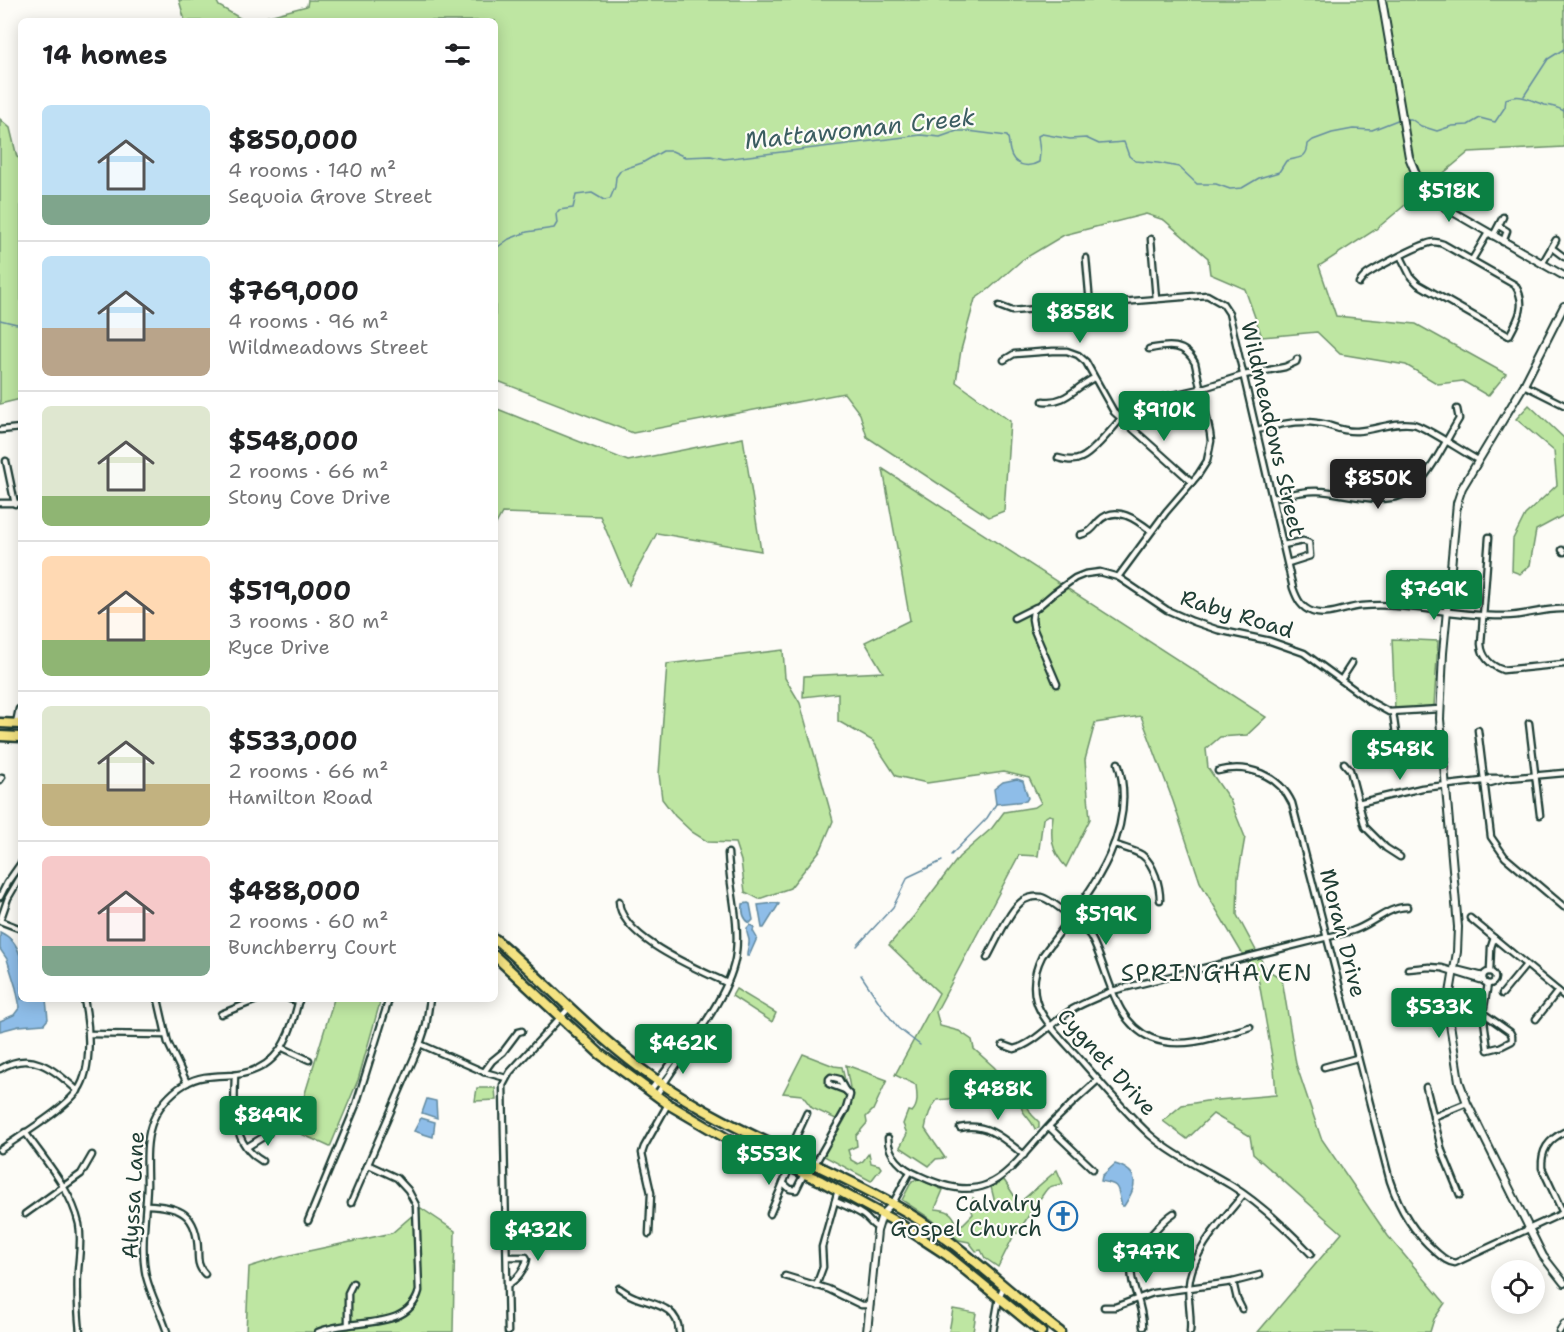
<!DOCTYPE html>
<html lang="en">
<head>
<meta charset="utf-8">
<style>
  body { margin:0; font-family:"Shantell Sans",sans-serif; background:#f6f6f6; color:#202124; height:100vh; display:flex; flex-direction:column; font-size:22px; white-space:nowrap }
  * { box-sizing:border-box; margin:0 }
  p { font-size:20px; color:#757577 }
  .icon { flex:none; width:33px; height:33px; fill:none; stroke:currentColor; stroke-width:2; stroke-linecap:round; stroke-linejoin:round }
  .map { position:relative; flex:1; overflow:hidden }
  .sheet { position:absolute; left:18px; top:18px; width:480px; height:984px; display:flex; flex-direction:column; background:#fff; border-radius:9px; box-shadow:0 3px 15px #0003 }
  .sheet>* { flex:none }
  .buttons { position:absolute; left:1491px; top:1260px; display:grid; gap:12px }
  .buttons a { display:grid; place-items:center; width:54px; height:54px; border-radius:50%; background:#fff; box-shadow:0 3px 15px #0003; font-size:30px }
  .price { position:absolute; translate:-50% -51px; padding:0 14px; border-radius:6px; background:#0b8043; color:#fff; font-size:20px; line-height:39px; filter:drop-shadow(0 2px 3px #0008) }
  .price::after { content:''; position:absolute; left:50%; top:36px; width:18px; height:14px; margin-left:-9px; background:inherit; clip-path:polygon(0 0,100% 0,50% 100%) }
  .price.selected { background:#222; color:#fff }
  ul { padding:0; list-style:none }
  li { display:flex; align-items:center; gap:18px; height:150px; padding:0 24px }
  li+li { border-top:2px solid #e0e0e0 }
  li span { display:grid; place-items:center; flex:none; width:168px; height:120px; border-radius:9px; color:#555 }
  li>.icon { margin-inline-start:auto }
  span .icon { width:72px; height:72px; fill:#fffc; stroke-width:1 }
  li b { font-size:26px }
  h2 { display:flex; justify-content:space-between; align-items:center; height:72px; padding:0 24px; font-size:26px }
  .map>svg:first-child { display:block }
  .green { fill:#bee6a2; stroke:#6e926b; stroke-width:1.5 }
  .water { fill:#8ebde8; stroke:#628aa0; stroke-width:1.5 }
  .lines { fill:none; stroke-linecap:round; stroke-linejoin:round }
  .stream { stroke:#628aa0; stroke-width:1.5 }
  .street-casing { stroke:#1f3d34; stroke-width:9 }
  .secondary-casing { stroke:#1f3d34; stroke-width:10 }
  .highway-casing { stroke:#1f3d34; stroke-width:13 }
  .street { stroke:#fdfcf7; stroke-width:4.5 }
  .secondary { stroke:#fdfcf7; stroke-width:6 }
  .highway { stroke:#f4e382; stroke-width:8 }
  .labels { text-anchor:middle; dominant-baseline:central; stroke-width:4.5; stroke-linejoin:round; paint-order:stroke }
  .street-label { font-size:22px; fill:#1f3d34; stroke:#fdfcf7 }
  .poi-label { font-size:22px; fill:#1f3d34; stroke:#fdfcf7; text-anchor:end }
  .water-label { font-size:24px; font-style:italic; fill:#3b5d61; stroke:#fdfcf7 }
  .neighbourhood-label { font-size:24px; letter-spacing:1.5px; fill:#1f3d34; stroke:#fdfcf7 }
</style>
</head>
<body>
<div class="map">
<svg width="1564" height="1332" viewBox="0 0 1564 1332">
  <rect width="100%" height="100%" fill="#fdfcf7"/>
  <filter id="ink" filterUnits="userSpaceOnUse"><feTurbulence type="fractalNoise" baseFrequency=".0167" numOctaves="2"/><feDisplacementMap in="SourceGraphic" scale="12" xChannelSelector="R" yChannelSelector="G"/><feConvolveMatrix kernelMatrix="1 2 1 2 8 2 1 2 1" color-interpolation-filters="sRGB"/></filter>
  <g filter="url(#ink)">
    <g class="green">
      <polygon points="179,0 216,0 219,6 245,21 185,21"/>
      <polygon points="308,0 1564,0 1564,147 1469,152 1375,230 1319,266 1336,316 1416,324 1506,374 1488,396 1463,381 1438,384 1406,365 1340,354 1317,332 1262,337 1245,289 1210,274 1208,258 1164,220 1146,214 1064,235 1022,260 989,289 975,299 961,350 956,382 1010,421 1004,511 989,517 867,437 860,414 844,393 633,433 495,380 495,21 250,21 307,6"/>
      <polygon points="0,119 10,128 17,157 21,159 21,399 0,404"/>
      <polygon points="1529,405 1564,438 1564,515 1536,530 1530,565 1520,574 1512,571 1513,539 1525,515 1557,485 1554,451 1516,419"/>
      <polygon points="495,408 628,461 743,438 761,551 657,533 629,585 600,516 502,513 495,526"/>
      <path d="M883,469L1266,717L1247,735L1220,737L1206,749L1208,768L1230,800L1245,837L1238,877L1237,915L1266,969L1282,979L1296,1064L1321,1138L1388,1236L1445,1303L1434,1319L1430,1332H1258L1342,1233L1253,1154L1250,1136L1213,1114L1187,1139L1163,1121L1182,1105L1206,1101L1276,1095L1274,1068L1259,982L1200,882L1173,801L1141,716L1095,723L1085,760L1090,819L1066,867C1051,851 1050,837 1053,816L1049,815L1043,819L1038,856L1019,855L936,1012L940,1026L959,1031L972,1040L974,1049L994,1067L1015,1091L1006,1094L937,1100C930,1108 927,1117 925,1129L945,1158L936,1159L929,1166L900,1147L907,1134L903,1124L908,1111L912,1112C919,1105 917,1095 916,1085L895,1075L939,993L889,945L914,916L959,857L992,828L1004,812L1035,807L1041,803L1029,778L1004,772L927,783L896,776L873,741L838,721V693L803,697L804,676L883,672L865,642L910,620Z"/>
      <polygon points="1392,639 1438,641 1434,706 1395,710"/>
      <polygon points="783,650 785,678 800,703 833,821 821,849 790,888 759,899 745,892 741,861 735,843 708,842 692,832 675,816 662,799 659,774 667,664"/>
      <polygon points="736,989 776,1013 772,1022 732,996"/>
      <polygon points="334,999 381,999 358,1080 330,1147 295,1131 299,1113"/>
      <polygon points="803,1054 834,1066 842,1067 848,1094 838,1120 812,1108 802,1095 783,1093"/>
      <path d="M846,1065L887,1080L873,1110L866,1117L867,1123L856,1136L857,1146L848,1150L851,1160L858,1164L863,1161L869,1153L871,1163L879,1165L881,1168L871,1181L824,1156C831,1137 850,1120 851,1099C851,1087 847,1076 846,1065Z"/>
      <polygon points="477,1088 495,1088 496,1100 475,1101"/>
      <path d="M1020,1100H1024L1032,1115L1039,1122V1128L1035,1129C1031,1118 1020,1114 1020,1100Z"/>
      <path d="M1057,1170L1063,1184C1058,1185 1052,1185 1048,1188C1046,1189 1019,1230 1018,1233H1015L998,1267L985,1258L981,1250L976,1251L969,1242L959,1240L931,1219L902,1200L912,1181L919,1179L943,1190L935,1209C948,1210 952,1212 957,1224H963L973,1214L971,1208L973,1198L979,1203L982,1210L990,1208L994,1199L991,1187L1004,1180L1019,1203Z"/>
      <polygon points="421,1208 455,1231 453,1332 246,1332 249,1267 281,1257 392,1233"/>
      <polygon points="953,1309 976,1313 973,1332 949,1332"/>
    </g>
    <g class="water">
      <polygon points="1017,779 1023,781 1028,798 1026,801 996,804 994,789 1003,782"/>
      <path d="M748,903L750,904L753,920L750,923C743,919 742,911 743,904Z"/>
      <polygon points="775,903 779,904 764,928 762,928 758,905"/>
      <path d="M750,925L754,927L753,931L757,938L749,956H747C746,950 750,946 749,940C748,935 746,933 747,928Z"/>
      <path d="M0,932C28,945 21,973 21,999H46L48,1019L44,1024L19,1026L0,1031V1021L14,1015L20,1007L16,988L7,959L0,949Z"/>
      <polygon points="427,1099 436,1101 437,1118 422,1113"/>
      <polygon points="421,1118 435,1122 433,1137 414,1131"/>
      <path d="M1115,1164C1142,1172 1136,1188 1124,1206H1122C1116,1187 1122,1185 1101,1181L1102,1176Z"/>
    </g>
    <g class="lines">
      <g class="stream">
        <polyline points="1524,96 1548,59 1564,49"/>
        <path d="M1405,119H1411L1421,126L1437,131L1452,126L1468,125L1480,118L1495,122L1505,107L1506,99C1521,92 1530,101 1545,105C1553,106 1557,107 1564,111"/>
        <path d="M495,249L509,239L527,232L554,228L557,223L556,214L559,210L573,208L576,195L592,193L604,200L610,199L615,187L616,177L621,170L642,163L663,151H672L685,157L711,156L724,159L921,135L940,137L957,131H968L1007,136C1010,141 1008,144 1010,151C1013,165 1027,169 1039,162L1040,152L1038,136L1042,134L1070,139L1086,138L1099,144L1124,142L1129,156L1135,161L1158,163L1179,167L1197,184H1216L1230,189L1242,188L1259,178L1279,172L1286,161C1298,157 1307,160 1308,144L1313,140L1332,133L1353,129L1372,130L1400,119"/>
        <polyline points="0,320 21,325"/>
        <polyline points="951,855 987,818 996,804"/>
        <polyline points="857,946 893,907 908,877 942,861"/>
        <polyline points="861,975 885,1011 898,1028 920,1045"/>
      </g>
      <g class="street-casing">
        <g id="street">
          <polyline points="1499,226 1507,231 1503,242"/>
          <polyline points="1493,236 1503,217"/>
          <polyline points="1151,239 1156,299"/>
          <polyline points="1552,248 1564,257"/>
          <polyline points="1086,258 1090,304"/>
          <polyline points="1472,260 1488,233"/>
          <polyline points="1542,264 1556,240"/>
          <path d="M1359,283C1362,279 1365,275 1369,273C1380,266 1422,243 1434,242C1437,242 1440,243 1443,244L1515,285C1527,304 1519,318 1509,336L1418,284L1411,277L1401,257"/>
          <path d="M999,306L1012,311L1207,295L1223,304L1229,313L1293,588C1297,599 1301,608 1313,612C1329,617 1346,607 1362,606C1410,602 1457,617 1505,616C1525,616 1544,608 1564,609"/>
          <polyline points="1004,360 1014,354 1053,351 1067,351 1078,355 1086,362 1114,412 1192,482"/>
          <polyline points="1524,385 1564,405"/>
          <path d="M1043,401C1066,404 1075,387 1094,378"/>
          <polyline points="0,430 21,428"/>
          <path d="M1257,430C1277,425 1296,420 1317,423C1331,424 1339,432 1357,431C1376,430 1394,421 1413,424C1425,426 1464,453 1478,460"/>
          <path d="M1058,458C1065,460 1073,462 1081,458C1094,453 1120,419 1131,407L1139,403L1200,389L1244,375L1285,367L1296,362L1297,359"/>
          <polyline points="6,461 15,504"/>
          <path d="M1272,498C1287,495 1303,490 1318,491C1349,492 1390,511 1416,486C1433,469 1446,440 1459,419L1457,409"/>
          <polyline points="0,503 21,503"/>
          <path d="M1080,535C1090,533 1093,528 1099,521C1116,504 1137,520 1151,531"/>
          <path d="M1489,537L1481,644C1482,657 1491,666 1503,670L1564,664"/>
          <polyline points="1283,545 1303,541 1309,543 1310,556 1288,563"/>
          <polyline points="1562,550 1564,552"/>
          <path d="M1118,577L1166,512L1198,475L1207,461L1211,441L1210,433L1195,363C1185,343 1169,345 1149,349"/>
          <polyline points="1014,618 1036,607"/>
          <polyline points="1341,680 1352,663"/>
          <polyline points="1057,684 1034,630 1032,619 1033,611 1054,593 1075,578 1085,574 1100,572 1118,577 1167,610 1192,621 1218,630 1270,641 1304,653 1371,702 1389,712 1440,709"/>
          <polyline points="1393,713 1398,747"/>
          <polyline points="16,723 19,709"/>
          <polyline points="1529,723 1540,815"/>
          <polyline points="1478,730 1491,837 1505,857 1564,907"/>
          <path d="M1118,763C1141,837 1083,900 1042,956C1035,970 1032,985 1036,1000C1041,1020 1066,1043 1079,1058C1102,1084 1125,1112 1150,1135C1175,1157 1205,1169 1232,1186C1261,1204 1287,1229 1311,1254"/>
          <polyline points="1344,763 1350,770 1365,827 1386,848 1400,857"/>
          <path d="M1218,771C1248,763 1279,775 1292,803L1390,1181C1399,1208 1413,1232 1435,1251C1441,1256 1446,1262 1455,1263L1563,1213"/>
          <polyline points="0,780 2,777"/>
          <polyline points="1484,781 1490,783 1508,778 1564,773"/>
          <polyline points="1358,803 1422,788 1483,781 1490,778 1508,778"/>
          <path d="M1114,844C1123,848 1134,850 1142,855C1154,864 1160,886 1160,900"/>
          <polyline points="21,876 8,898 0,921 21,929"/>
          <polyline points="0,897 7,883 21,863"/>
          <path d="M619,901C620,938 698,969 727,983"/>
          <polyline points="1470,918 1564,996"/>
          <path d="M987,958C995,944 1008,913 1020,903C1025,898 1034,896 1041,897C1052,900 1085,927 1091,937C1109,970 1112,1021 1151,1038C1182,1051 1220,1036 1250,1027"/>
          <polyline points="1408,969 1429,967 1442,968 1484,981"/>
          <polyline points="1454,971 1459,970 1483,976"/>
          <polyline points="1490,971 1491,947 1494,938"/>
          <circle cx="1489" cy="978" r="6"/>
          <polyline points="1502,994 1526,965"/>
          <polyline points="158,999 168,1043 187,1083"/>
          <polyline points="290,999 299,1001"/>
          <polygon points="1483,1013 1510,1032 1512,1036 1512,1041 1500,1047 1488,1050"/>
          <polyline points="1483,1013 1488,984"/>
          <polyline points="221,1014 259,999"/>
          <polyline points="1536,1019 1558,991"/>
          <polyline points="89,1034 166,1035"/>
          <polyline points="420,1044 484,1072 506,1078"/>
          <path d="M1003,1045L1014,1049C1035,1044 1054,1020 1073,1009C1085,1002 1099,997 1112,991L1352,931C1372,925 1387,907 1407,907"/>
          <polyline points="283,1048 309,1060"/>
          <polyline points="1324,1067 1357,1058"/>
          <path d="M0,1069C32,1049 54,1070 78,1091"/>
          <polyline points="484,1072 492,1061 503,1052 518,1032 522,1031"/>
          <path d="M235,1075C234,1105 230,1143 262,1161"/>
          <polygon points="831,1077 839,1079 845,1090 829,1084 829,1079"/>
          <polyline points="1426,1087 1442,1151 1460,1195"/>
          <polyline points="650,1091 675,1058 681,1054"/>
          <path d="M656,1096C679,1057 732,996 736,953C740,920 729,886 728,853"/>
          <polyline points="1433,1117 1467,1103"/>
          <polyline points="1049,1127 1093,1169"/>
          <path d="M960,1128C987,1122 1004,1139 1024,1155"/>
          <path d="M25,1132C45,1161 71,1189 79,1224C82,1240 79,1256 78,1271C77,1292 78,1312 80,1332"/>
          <path d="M1564,1132C1548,1140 1541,1150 1542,1168L1564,1215"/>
          <path d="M888,1138C888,1156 903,1169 918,1175C991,1210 1006,1172 1051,1124C1066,1109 1082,1094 1098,1080"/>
          <polyline points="247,1147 268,1134 270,1130"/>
          <path d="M0,1150C20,1136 65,1109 78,1090C93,1069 89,1023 84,999"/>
          <polyline points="789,1152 807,1113"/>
          <polyline points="815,1164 846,1109 850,1095 845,1090"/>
          <polyline points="783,1183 790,1189 796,1190 804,1174"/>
          <path d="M835,1201C844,1205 854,1209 863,1215C869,1219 871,1225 878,1228"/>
          <polyline points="351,1203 420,1044 426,1026 430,999"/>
          <path d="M146,1205C181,1206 197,1214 198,1251C198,1260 198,1267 205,1274"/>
          <polyline points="25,1214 81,1174 92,1155"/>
          <polyline points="770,1214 790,1167"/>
          <polyline points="882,1214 893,1203 910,1172"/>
          <polyline points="308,1221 356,1105 389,999"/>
          <polyline points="649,1234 651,1193 642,1153 644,1147 668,1104"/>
          <path d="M507,1257H526L527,1259C525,1269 517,1280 507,1285"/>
          <polyline points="785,1276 828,1289 861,1305 870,1305"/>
          <polyline points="1233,1282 1237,1299 1242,1309"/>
          <polyline points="816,1286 823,1267 822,1247 838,1190"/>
          <path d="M619,1288C625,1292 630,1296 637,1298C656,1305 678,1307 679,1332"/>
          <polyline points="1104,1307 1115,1307 1153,1293 1233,1282 1260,1275"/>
          <polyline points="348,1325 348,1293 353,1283"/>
          <path d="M1143,1327C1142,1287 1115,1277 1147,1239C1156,1230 1163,1220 1174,1213"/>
          <path d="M167,1332C161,1313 151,1296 146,1276C140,1248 146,1215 147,1185C147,1166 145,1145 151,1126C156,1109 170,1093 185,1084C200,1075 216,1076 233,1075C279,1071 290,1037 299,999"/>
          <path d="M318,1332C354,1317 408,1332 419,1291L416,1205L408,1190L397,1178L369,1165"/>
          <polyline points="508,1332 503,1085 510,1072 569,1008"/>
          <polyline points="993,1332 999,1298 1004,1285"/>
          <path d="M1190,1332C1192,1315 1187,1300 1189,1285C1192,1251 1222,1221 1243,1195"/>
          <polyline points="1559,1332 1564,1324"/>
        </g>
      </g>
      <g class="secondary-casing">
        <g id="secondary">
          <polyline points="1382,0 1409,157 1416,174 1426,189 1446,208 1564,276"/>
          <polyline points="1564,306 1524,385 1462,488 1457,503 1443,653 1440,719 1458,927 1457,952 1449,999 1450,1024 1459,1081 1467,1103 1543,1256 1564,1283"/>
          <polyline points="867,1332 877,1231 882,1215"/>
        </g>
      </g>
      <g class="highway-casing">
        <g id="highway">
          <polyline points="0,723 21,724"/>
          <polyline points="0,736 21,737"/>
          <path d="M495,939C549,985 596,1038 655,1079C728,1131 813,1159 891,1203C954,1237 1004,1289 1060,1332"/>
          <polyline points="495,956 600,1054 668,1104 731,1141 821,1181 898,1223 947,1255 1041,1332"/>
        </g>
      </g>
      <use href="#street" class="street"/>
      <use href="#secondary" class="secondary"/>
      <use href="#highway" class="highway"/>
    </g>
  </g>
  <defs>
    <g id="church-ring" transform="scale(1.5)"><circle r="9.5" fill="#fdfcf7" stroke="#1f6fb2" stroke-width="1.5"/><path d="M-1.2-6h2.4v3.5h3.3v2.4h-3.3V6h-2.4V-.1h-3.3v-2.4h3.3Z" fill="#1f6fb2"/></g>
  </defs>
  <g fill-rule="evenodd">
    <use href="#church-ring" x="1063" y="1216"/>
  </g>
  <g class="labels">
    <g class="street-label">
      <text transform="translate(1273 429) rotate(77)">Wildmeadows Street</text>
      <text transform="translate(1237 614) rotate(17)">Raby Road</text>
      <text transform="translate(1343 933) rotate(76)">Moran Drive</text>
      <text transform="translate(1107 1062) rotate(48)">Cygnet Drive</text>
      <text transform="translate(133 1195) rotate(-87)">Alyssa Lane</text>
    </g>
    <g class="poi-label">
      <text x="1042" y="1203">Calvalry<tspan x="1042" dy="25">Gospel Church</tspan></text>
    </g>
    <g class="water-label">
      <text transform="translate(860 129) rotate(-6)">Mattawoman Creek</text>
    </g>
    <g class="neighbourhood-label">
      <text x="1217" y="973">SPRINGHAVEN</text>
    </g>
  </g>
</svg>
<div class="buttons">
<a><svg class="icon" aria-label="locate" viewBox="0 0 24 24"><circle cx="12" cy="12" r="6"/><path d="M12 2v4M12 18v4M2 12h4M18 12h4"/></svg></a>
</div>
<b class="price" style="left:1449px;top:223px">$518K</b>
<b class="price" style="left:1080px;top:344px">$858K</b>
<b class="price" style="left:1164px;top:442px">$910K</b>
<b class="price selected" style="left:1378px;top:510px">$850K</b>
<b class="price" style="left:1434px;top:621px">$769K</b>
<b class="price" style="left:1400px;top:781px">$548K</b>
<b class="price" style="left:1106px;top:946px">$519K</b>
<b class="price" style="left:1439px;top:1039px">$533K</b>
<b class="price" style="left:683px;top:1075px">$462K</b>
<b class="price" style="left:998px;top:1121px">$488K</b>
<b class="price" style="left:268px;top:1147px">$849K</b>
<b class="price" style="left:769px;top:1186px">$553K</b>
<b class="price" style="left:538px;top:1262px">$432K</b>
<b class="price" style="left:1146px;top:1284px">$747K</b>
<section class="sheet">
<h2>14 homes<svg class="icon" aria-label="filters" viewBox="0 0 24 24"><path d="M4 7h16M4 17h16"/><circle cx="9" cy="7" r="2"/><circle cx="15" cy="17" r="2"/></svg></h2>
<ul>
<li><span style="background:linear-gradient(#bfe0f5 75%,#7fa58c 0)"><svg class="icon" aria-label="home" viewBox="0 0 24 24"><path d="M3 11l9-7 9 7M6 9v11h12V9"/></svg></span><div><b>$850,000</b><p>4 rooms · 140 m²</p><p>Sequoia Grove Street</p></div></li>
<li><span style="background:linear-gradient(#bfe0f5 60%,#b9a48a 0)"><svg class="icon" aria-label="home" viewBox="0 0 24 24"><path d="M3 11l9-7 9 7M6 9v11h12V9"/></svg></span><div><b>$769,000</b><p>4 rooms · 96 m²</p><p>Wildmeadows Street</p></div></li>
<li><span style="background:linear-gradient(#dfe7d0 75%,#8fb573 0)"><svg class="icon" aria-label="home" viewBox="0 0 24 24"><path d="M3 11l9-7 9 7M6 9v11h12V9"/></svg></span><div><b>$548,000</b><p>2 rooms · 66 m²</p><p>Stony Cove Drive</p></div></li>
<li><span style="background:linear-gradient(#ffd9b3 70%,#8fb573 0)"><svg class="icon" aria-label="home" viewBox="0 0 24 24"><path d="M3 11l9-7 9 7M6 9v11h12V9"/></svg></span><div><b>$519,000</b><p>3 rooms · 80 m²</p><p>Ryce Drive</p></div></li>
<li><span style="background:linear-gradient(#dfe7d0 65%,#c2b280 0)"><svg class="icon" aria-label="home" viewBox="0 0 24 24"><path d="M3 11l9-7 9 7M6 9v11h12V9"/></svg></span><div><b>$533,000</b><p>2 rooms · 66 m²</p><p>Hamilton Road</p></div></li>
<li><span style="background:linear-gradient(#f6c9c9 75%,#7fa58c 0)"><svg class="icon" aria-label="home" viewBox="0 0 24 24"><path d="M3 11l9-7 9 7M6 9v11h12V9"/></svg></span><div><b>$488,000</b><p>2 rooms · 60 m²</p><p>Bunchberry Court</p></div></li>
</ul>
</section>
</div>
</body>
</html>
